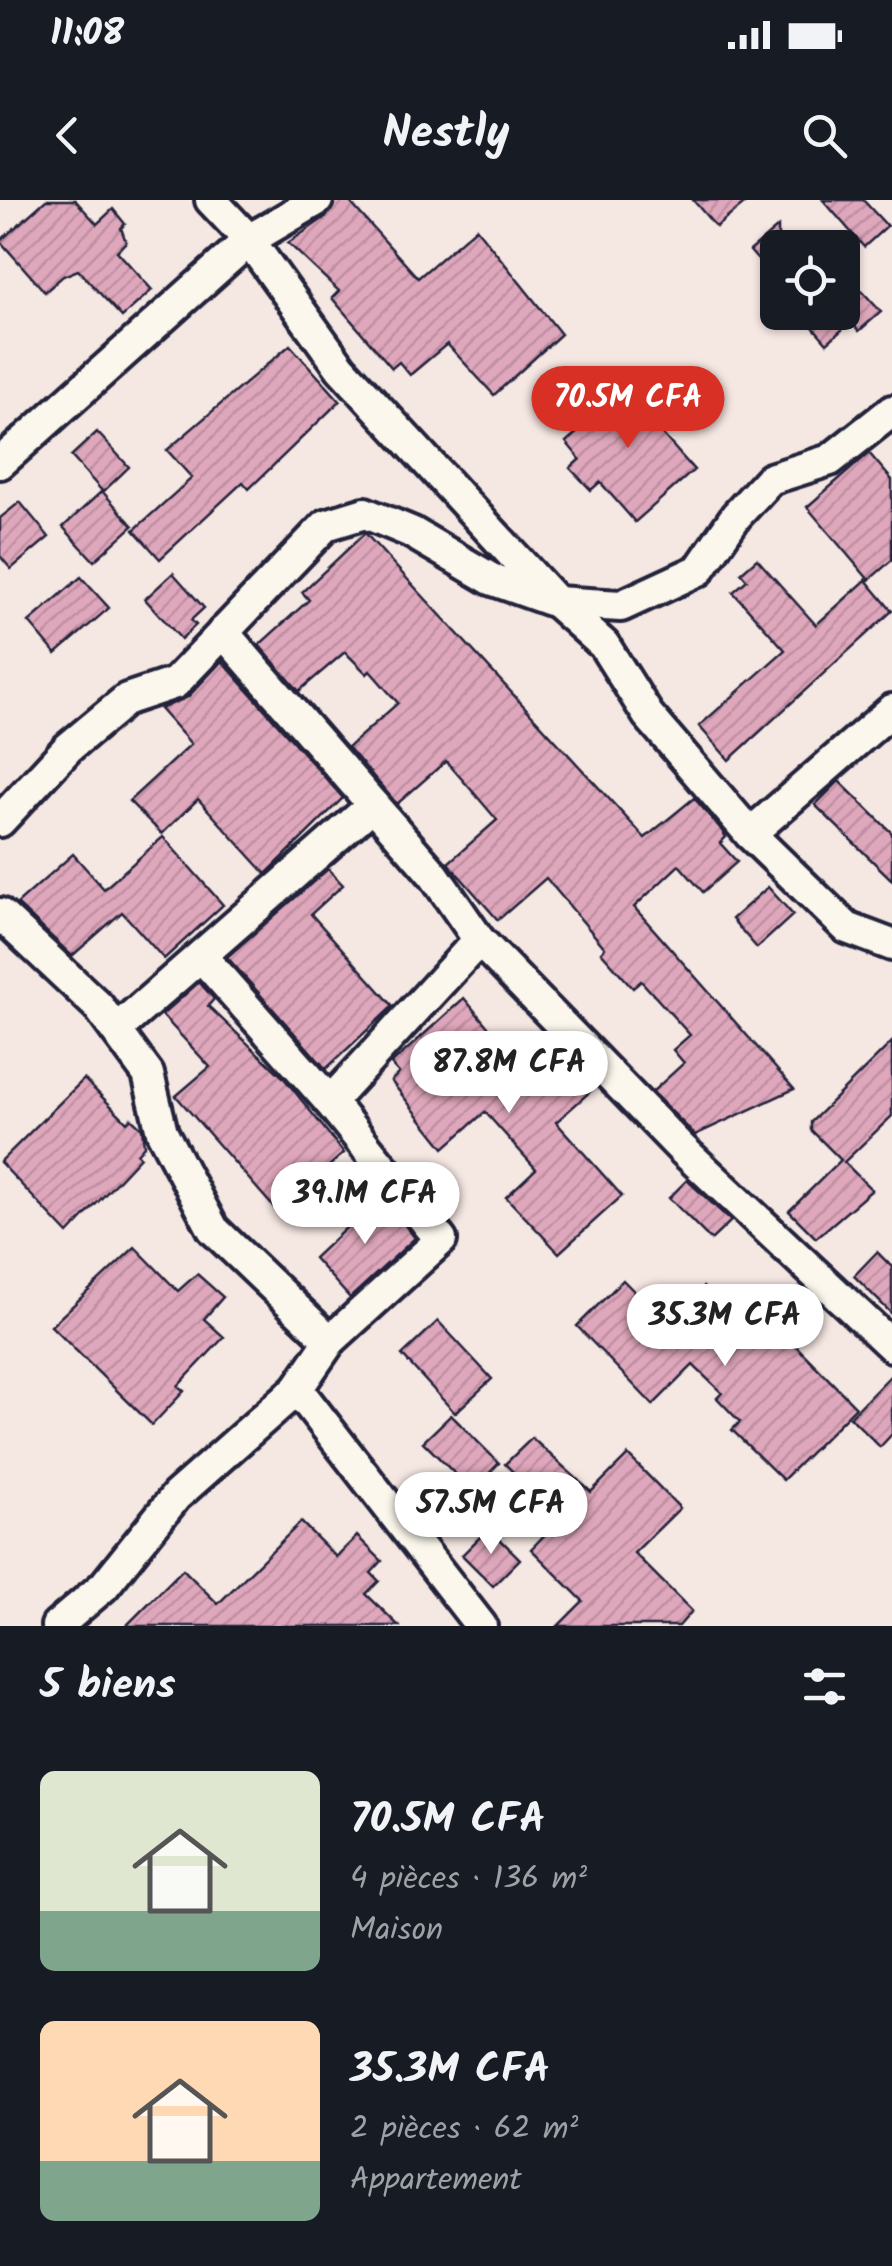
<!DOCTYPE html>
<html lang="fr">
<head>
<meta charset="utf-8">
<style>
  body { margin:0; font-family:Kalam,sans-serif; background:#20242c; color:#f1f3f6; height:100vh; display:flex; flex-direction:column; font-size:38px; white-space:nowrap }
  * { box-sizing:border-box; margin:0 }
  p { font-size:32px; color:#9ea1a6 }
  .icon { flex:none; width:55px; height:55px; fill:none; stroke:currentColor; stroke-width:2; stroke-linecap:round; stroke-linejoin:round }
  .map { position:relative; height:1426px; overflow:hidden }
  .sheet { display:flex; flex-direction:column; background:#171b24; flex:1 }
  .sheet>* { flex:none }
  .fabs { position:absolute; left:760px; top:30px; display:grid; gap:20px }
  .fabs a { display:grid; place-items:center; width:100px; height:100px; border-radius:15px; background:#171b24; box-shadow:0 2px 8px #0004; font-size:50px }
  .price { position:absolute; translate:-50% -85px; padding:0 22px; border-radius:35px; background:#fff; color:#222; font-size:32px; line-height:65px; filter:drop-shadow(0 2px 5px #0008) }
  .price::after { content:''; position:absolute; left:50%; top:60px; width:30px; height:22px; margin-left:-15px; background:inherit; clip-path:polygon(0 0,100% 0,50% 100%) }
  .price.active { background:#d93025; color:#fff }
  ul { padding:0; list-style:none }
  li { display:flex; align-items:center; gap:30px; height:250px; padding:0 40px }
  li span { display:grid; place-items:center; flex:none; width:280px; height:200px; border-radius:15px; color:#555 }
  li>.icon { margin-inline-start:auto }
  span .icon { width:120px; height:120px; fill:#fffc; stroke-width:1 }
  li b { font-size:42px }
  h2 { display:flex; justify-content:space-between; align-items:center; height:120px; padding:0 40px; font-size:42px }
  .status { display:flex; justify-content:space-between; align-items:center; height:70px; padding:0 50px; background:#171b24; direction:ltr }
  .status svg { height:28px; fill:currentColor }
  header { display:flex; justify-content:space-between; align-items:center; height:130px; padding:0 40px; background:#171b24; font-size:45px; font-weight:700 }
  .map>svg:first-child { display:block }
  .building { fill:url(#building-hatch); stroke:#22223b; stroke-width:2.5 }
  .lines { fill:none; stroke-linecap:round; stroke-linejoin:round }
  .minor-casing { stroke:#22223b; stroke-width:38 }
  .minor { stroke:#fbf7ec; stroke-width:30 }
</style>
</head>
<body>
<div class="status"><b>11:08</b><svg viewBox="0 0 49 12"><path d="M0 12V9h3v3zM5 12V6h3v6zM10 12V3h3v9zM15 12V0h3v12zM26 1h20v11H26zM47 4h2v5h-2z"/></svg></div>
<header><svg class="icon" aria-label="back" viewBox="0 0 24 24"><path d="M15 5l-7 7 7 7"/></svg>Nestly<svg class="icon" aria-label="search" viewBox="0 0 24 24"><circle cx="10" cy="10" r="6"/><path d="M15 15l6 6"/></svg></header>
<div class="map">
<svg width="892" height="1426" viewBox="0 0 892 1426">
  <defs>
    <pattern id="building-hatch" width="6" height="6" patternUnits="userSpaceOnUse" patternTransform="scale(2.5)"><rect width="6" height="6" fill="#dfa7bb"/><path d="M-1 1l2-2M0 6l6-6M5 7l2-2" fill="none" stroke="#bf8fa2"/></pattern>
  </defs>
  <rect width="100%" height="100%" fill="#f5e7e2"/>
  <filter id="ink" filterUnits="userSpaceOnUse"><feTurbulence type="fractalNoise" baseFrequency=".01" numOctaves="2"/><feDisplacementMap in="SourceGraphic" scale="20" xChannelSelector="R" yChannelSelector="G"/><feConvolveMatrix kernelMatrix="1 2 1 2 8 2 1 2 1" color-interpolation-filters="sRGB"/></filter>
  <g filter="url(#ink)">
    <g class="building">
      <polygon points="46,0 75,0 97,24 113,9 125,24 121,28 126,42 117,51 152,90 122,117 78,70 63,76 45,92 0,41"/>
      <polygon points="336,0 348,0 418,78 476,28 561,134 494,195 447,144 410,175 399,162 392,168 332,98 339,91 288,43 327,16"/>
      <polygon points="693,0 749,0 716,27"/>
      <polygon points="823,0 863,0 887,26 864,47"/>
      <polygon points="778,27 778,83 750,51"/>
      <polygon points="842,69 881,112 859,131 851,122 827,143 800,112 843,112"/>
      <polygon points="290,145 340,201 249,289 243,282 160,359 134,330 192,278 167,250"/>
      <polygon points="626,175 666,221 657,228 694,270 635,322 600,282 591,290 570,268 580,259 566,242 596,216 589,208"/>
      <polygon points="97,232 129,267 103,292 71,256"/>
      <polygon points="869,253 892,280 892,360 869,380 807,307"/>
      <polygon points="102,291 133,326 94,361 63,327"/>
      <polygon points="20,302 49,337 11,369 0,356 0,318"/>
      <polygon points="365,333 645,638 694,598 720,628 726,637 720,643 737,662 703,692 679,665 634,707 794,889 695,935 652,892 684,863 673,850 690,835 641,781 633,788 601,752 605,748 546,678 498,720 448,663 497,620 474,593 446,561 397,604 348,547 398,503 370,471 367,474 345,452 299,491 259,445 309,400 302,392"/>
      <polygon points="757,359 816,425 866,380 892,411 729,560 699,526 785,450 733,392 747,380 741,373"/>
      <polygon points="173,373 204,408 191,420 196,425 181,439 145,399"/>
      <polygon points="81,377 109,408 56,454 29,422"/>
      <polygon points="222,461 343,598 266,674 198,599 162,634 129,601 191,544 160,509 188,497"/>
      <polygon points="839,581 892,633 892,680 815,605"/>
      <polygon points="163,637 223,705 164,759 122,712 72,756 17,704 73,654 104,689"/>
      <polygon points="328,669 343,685 311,714 393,806 326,869 227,757"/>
      <polygon points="768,687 793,715 757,748 732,719"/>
      <polygon points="199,782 214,799 208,806 283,877 344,953 277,1011 176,896 210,867 162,815"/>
      <polygon points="464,798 513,857 527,844 534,852 540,846 551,858 559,851 593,889 556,922 622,996 559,1053 506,997 536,969 485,912 444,948 391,881 399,873 391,864"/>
      <polygon points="892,842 892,916 844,962 872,990 816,1038 789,1011 841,960 811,930 811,922"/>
      <polygon points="84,879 127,922 131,918 142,928 144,946 137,954 140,957 68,1034 0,962"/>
      <polygon points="687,980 731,1021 711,1040 669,998"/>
      <polygon points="381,995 415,1038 350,1098 314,1058"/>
      <polygon points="135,1047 178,1091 197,1074 223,1097 204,1119 224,1137 178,1186 184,1191 152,1225 51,1126"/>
      <polygon points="877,1052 892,1067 892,1114 854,1076"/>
      <polygon points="623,1080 666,1124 703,1087 736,1120 753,1102 856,1207 783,1280 732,1230 740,1222 717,1198 722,1193 693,1165 653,1205 577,1126"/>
      <polygon points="438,1121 492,1179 455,1213 402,1155"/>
      <polygon points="892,1174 892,1234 880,1247 850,1217"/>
      <polygon points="451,1215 499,1263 472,1291 423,1242"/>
      <polygon points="532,1238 591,1292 628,1255 680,1308 634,1353 692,1411 679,1426 558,1426 583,1401 531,1349 560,1319 505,1264"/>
      <polygon points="301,1322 336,1357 357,1336 382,1361 371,1373 379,1381 366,1394 399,1426 126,1426 183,1369 218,1404"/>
      <polygon points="489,1328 520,1359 493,1386 462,1355"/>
    </g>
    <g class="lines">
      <g class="minor-casing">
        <g id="minor">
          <polyline points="211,0 249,40 341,168 556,402 604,445 648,515 750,634 847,728 892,745"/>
          <polyline points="0,263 249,40 317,0"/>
          <polyline points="223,432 434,675 479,740 682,949 892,1146"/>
          <polyline points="0,621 68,548 127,499 175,483 326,325 365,313 411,332 491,379 556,402 621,406 699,370 736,316 770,279 830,260 892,211"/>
          <polyline points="750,634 892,510"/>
          <polyline points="0,714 98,806 148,874 162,932 213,1029 330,1141"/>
          <polyline points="116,830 373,605"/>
          <polyline points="330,902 479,740"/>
          <polyline points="297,1189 481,1426"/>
          <polyline points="57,1426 104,1386 176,1296 297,1189 330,1141 441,1040 330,902 201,756"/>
        </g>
      </g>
      <use href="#minor" class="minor"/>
    </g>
  </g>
</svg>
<div class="fabs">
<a><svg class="icon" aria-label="locate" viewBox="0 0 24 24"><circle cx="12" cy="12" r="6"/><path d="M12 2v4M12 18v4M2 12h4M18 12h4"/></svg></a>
</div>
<b class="price active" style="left:628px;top:251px">70.5M CFA</b>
<b class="price" style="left:509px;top:916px">87.8M CFA</b>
<b class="price" style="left:365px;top:1047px">39.1M CFA</b>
<b class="price" style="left:725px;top:1169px">35.3M CFA</b>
<b class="price" style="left:491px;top:1357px">57.5M CFA</b>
</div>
<section class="sheet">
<h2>5 biens<svg class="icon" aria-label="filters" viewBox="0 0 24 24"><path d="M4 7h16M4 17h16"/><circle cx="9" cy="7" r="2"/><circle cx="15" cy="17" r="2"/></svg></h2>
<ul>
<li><span style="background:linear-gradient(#dfe7d0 70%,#7fa58c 0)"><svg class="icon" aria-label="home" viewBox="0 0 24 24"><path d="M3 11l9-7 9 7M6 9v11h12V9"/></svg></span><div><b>70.5M CFA</b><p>4 pièces · 136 m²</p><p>Maison</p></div></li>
<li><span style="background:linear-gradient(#ffd9b3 70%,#7fa58c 0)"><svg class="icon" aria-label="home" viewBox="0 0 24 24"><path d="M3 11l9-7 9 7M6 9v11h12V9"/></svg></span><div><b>35.3M CFA</b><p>2 pièces · 62 m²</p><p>Appartement</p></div></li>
</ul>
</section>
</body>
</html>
